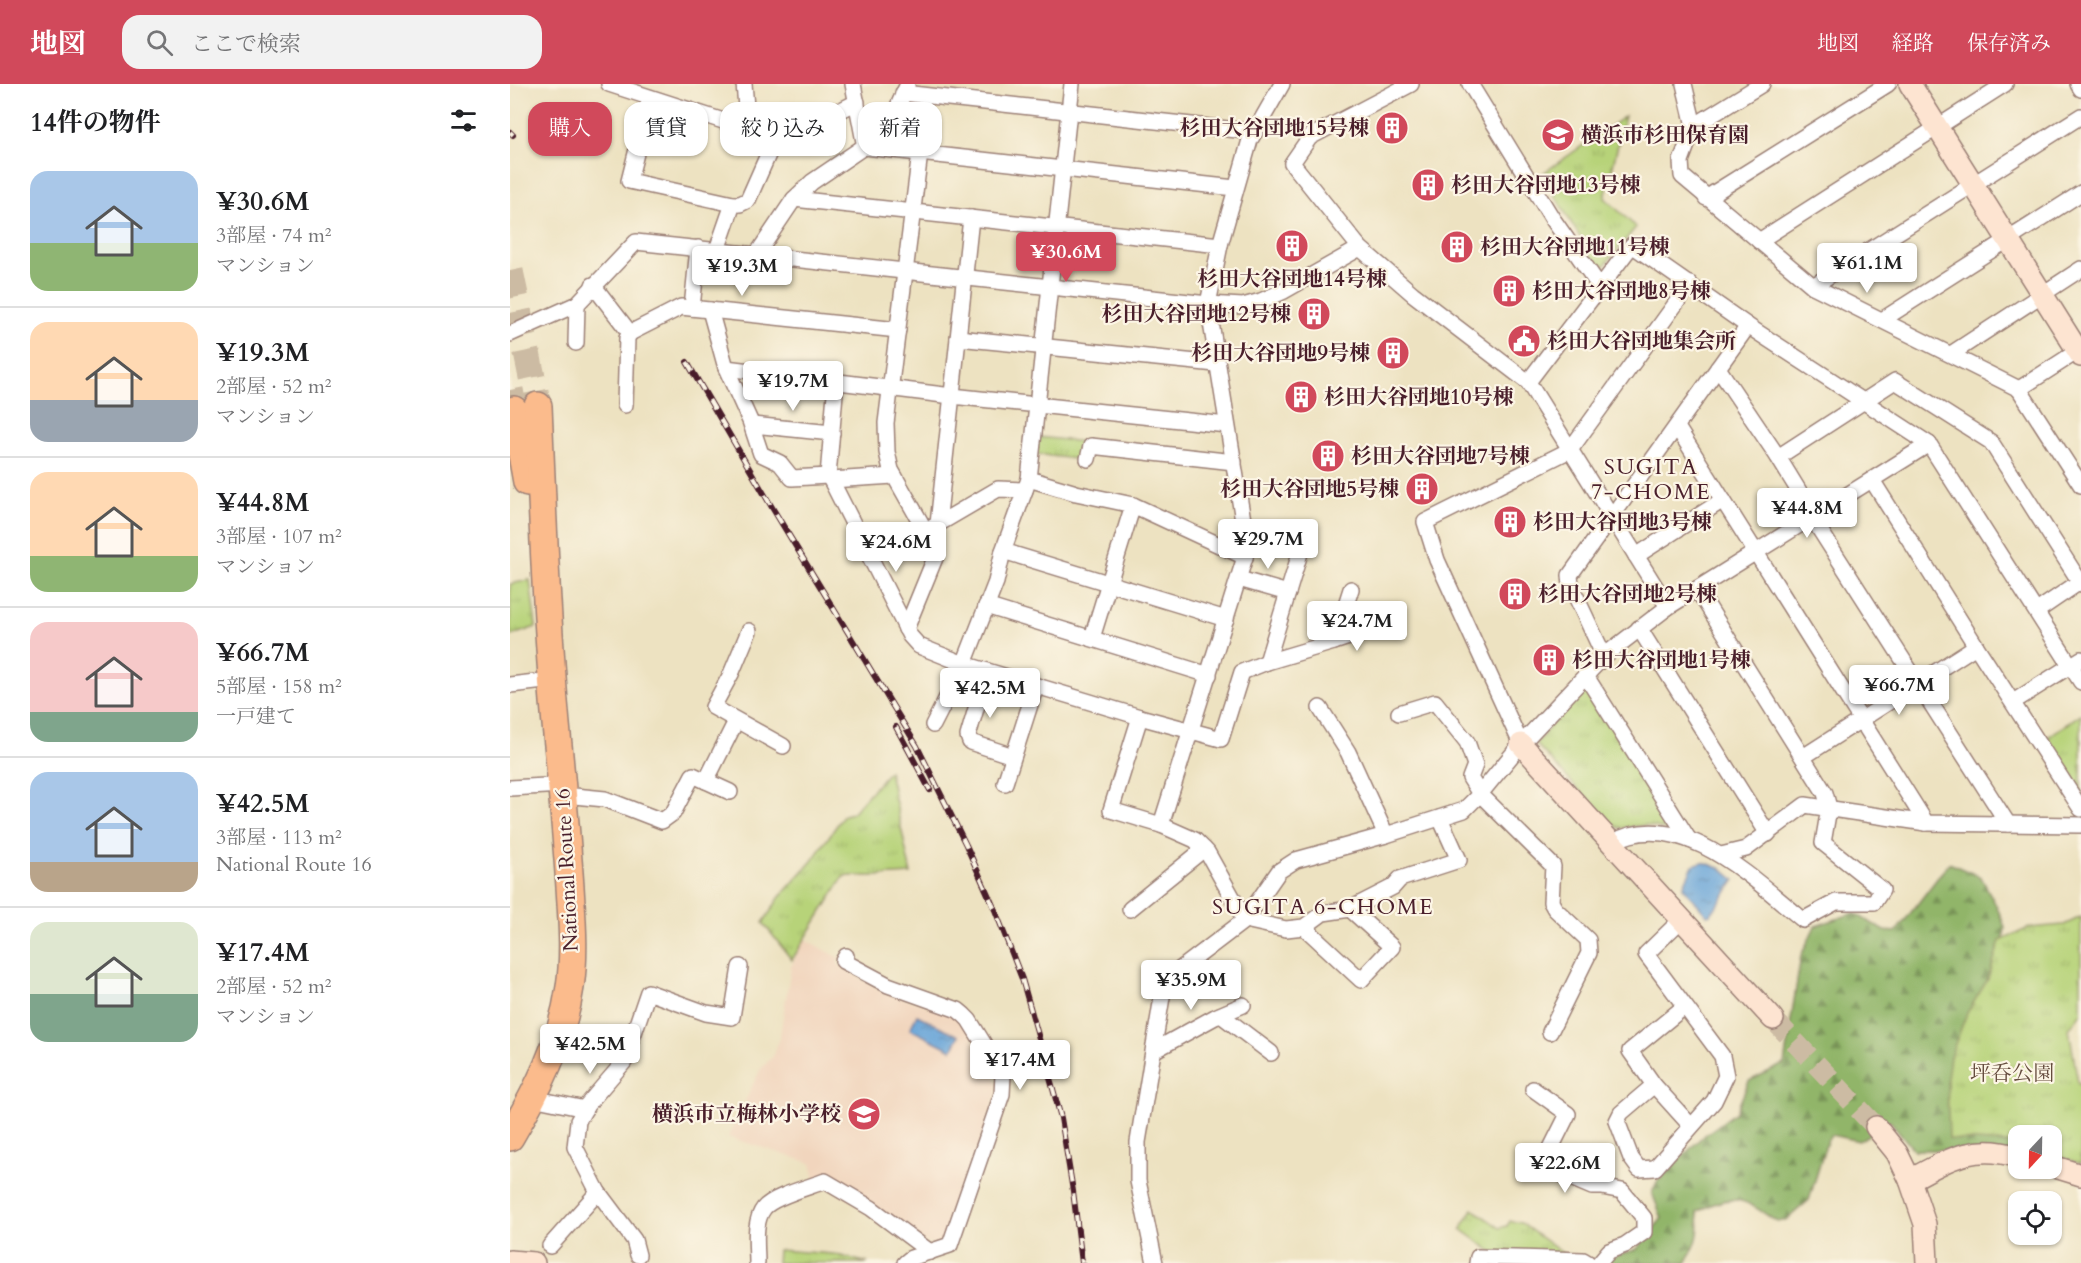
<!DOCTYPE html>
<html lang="ja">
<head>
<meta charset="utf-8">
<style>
  body { margin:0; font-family:Cardo,"Noto Serif JP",serif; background:#f2f2f2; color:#202124; height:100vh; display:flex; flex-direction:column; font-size:22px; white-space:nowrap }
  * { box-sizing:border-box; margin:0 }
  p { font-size:20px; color:#757577 }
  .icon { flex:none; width:33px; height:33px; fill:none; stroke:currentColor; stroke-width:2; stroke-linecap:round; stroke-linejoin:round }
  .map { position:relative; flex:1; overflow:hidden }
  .side { display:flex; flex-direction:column; background:#fff; width:510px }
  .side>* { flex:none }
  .hud { position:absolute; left:18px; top:18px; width:570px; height:54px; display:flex; gap:12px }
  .needle { width:39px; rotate:202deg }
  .controls { position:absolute; left:1498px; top:1041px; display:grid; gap:12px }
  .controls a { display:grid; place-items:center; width:54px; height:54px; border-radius:12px; background:#fff; box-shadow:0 2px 4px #0004; font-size:30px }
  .price { position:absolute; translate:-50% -51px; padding:0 14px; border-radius:6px; background:#fff; color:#222; font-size:20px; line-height:39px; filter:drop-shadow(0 2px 3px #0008) }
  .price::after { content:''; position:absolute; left:50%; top:36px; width:18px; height:14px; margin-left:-9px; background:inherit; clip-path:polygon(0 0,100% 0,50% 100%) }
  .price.selected { background:#d1495b; color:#fff }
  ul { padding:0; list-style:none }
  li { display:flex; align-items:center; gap:18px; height:150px; padding:0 30px }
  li+li { border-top:2px solid #e0e0e0 }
  li span { display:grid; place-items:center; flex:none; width:168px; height:120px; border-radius:18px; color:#555 }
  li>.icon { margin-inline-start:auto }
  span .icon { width:72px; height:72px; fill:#fffc; stroke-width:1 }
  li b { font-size:26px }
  h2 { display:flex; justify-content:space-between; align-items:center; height:72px; padding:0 30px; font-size:26px }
  .pill { padding:0 21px; border-radius:18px; background:#fff; box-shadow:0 2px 4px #0004; font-size:21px; line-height:54px }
  .pill.selected { background:#d1495b; color:#fff }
  header { display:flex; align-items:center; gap:36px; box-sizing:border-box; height:84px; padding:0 30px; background:#d1495b; color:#fff }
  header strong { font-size:28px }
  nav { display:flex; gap:33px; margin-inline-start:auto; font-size:21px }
  .search { width:420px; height:54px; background:#f2f2f2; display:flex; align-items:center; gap:15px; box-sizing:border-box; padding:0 21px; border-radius:18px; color:#757577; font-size:22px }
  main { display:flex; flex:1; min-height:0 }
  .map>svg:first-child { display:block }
  .built { fill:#f1d5bd }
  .forest { fill:url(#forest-firs); stroke:#6e6a4a; stroke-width:1.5 }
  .park { fill:url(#park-tufts); stroke:#807952; stroke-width:1.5 }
  .water { fill:url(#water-ripples); stroke:#586282; stroke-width:1.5 }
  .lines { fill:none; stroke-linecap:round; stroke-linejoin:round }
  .secondary-tunnel { stroke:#ccbba3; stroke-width:21; stroke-dasharray:21 10; stroke-linecap:butt }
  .highway-tunnel { stroke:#ccbba3; stroke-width:27; stroke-dasharray:27 14; stroke-linecap:butt }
  .street-casing { stroke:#9c8076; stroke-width:18 }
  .secondary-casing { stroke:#9c8076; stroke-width:24 }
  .highway-casing { stroke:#9c8076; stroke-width:30 }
  .street { stroke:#fff; stroke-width:15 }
  .secondary { stroke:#fde4d1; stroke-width:21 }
  .highway { stroke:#fbbb8c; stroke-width:27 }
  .rail-casing { stroke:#4a1f2b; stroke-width:6 }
  .rail { stroke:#fcf5e5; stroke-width:4; stroke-dasharray:11; stroke-linecap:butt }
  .labels { text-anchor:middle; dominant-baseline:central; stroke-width:4.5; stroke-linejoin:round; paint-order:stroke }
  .poi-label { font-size:21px; font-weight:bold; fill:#4a1f2b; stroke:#fcf5e5; text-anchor:start }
  .street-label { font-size:21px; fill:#4a1f2b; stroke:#fcf5e5 }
  .park-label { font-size:21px; fill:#654c3e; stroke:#fcf5e5 }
  .neighbourhood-label { font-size:22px; letter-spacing:1.5px; fill:#4a1f2b; stroke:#fcf5e5 }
</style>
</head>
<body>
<header>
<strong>地図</strong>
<div class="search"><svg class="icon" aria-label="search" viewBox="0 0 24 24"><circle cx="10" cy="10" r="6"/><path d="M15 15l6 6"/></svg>ここで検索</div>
<nav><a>地図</a><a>経路</a><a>保存済み</a></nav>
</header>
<main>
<section class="side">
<h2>14件の物件<svg class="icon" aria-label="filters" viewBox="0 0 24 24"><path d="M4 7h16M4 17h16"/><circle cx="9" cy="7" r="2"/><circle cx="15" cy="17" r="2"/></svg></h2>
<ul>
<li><span style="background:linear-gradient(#a9c7e8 60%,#8fb573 0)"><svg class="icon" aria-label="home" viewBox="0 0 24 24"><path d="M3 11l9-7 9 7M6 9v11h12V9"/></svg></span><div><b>¥30.6M</b><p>3部屋 · 74 m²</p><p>マンション</p></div></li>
<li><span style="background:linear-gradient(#ffd9b3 65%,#9aa5b1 0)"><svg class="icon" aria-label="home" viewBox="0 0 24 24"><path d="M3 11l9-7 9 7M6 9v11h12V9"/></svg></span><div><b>¥19.3M</b><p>2部屋 · 52 m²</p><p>マンション</p></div></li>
<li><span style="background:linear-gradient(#ffd9b3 70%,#8fb573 0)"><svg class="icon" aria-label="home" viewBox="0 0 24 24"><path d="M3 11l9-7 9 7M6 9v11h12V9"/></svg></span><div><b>¥44.8M</b><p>3部屋 · 107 m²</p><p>マンション</p></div></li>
<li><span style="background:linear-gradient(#f6c9c9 75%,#7fa58c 0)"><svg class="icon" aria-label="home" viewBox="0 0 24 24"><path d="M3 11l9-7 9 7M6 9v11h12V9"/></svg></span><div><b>¥66.7M</b><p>5部屋 · 158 m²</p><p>一戸建て</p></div></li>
<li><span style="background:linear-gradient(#a9c7e8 75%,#b9a48a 0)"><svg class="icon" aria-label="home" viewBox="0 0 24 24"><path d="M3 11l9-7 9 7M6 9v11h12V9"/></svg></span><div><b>¥42.5M</b><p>3部屋 · 113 m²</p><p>National Route 16</p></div></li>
<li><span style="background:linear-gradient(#dfe7d0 60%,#7fa58c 0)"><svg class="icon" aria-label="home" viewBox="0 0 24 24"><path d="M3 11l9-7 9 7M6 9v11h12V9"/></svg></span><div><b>¥17.4M</b><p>2部屋 · 52 m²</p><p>マンション</p></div></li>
</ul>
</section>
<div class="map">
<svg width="1571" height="1179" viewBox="0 0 1571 1179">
  <defs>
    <pattern id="forest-firs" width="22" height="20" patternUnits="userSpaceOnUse" patternTransform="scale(1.5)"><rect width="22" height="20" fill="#91b569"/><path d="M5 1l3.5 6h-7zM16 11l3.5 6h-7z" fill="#789357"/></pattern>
    <pattern id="park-tufts" width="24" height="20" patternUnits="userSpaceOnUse" patternTransform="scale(1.5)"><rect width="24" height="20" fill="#b7d379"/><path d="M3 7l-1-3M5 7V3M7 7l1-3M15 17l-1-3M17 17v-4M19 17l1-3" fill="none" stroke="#9fb569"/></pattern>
    <pattern id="water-ripples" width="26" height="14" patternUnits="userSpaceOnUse" patternTransform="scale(1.5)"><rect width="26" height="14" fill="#67a4d8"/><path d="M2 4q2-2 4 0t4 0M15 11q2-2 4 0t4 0" fill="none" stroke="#5785af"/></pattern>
  </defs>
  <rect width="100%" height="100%" fill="#fcf5e5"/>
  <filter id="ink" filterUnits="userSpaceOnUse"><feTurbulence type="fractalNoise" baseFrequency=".0167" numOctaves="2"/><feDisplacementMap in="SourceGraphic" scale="12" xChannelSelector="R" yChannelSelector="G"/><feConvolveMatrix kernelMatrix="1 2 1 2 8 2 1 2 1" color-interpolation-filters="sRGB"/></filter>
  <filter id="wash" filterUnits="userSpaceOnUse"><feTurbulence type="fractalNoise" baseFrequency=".008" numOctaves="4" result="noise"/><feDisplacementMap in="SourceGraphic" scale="24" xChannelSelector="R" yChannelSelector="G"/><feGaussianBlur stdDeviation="1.35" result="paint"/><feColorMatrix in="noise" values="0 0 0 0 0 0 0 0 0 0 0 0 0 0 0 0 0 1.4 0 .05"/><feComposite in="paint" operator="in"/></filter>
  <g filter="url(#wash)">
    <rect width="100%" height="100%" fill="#ede2c1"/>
    <polygon class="built" points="294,855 330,874 327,880 375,909 442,929 455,941 483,988 487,998 487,1008 437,1155 428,1162 416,1158 305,1096 301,1079 218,1053 250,986 264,971 270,952 281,883"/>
    <path class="forest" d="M1439,779L1471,793L1487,823L1495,843L1489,893L1509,1052V1070L1436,1066H1404L1380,1037L1349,1057L1321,1051L1317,1057L1299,1116L1276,1136L1267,1138C1234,1115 1224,1107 1187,1128C1192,1148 1186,1162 1176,1179H1086L1127,1165L1152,1134L1142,1109L1147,1098L1191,1054L1226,1028L1239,997L1274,980L1291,872L1305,842L1344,829L1375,847L1386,848Z"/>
    <g class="park">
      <polygon points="1115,32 1095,114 1126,143 1090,187 1032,90"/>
      <polygon points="528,353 574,358 572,376 526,370"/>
      <polygon points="20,496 26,543 0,552 0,500"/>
      <polygon points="1075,599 1167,742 1164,748 1136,741 1110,744 1100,740 1026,660"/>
      <polygon points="1571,630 1571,719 1532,657"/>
      <polygon points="379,687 401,790 368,792 334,792 282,876 253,839 269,814 302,777 334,731 342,729"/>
      <polygon points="1571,833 1571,929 1559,945 1568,999 1571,999 1571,1080 1542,1070 1542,1052 1509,1052 1509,1060 1439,1055 1437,994 1440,973 1457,929 1478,895 1490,857 1519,844 1554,841"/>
      <polygon points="963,1125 990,1144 997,1142 1000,1137 1011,1139 1055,1171 983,1168 951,1145"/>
      <polygon points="268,1166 323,1170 358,1179 267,1179"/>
    </g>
    <g class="water">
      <polygon points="1193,778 1212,785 1225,796 1201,830 1197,831 1173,803 1183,781"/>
      <polygon points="407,931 449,952 442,966 400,945"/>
    </g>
  </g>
  <g filter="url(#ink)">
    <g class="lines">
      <polyline class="secondary-tunnel" points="1263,935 1366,1043"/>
      <g class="highway-tunnel">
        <polyline points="0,187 28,322"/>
        <polyline points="0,306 4,326"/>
      </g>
      <g class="street-casing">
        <g id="street">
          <polyline points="99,0 238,45 259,56 261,64 238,116 230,120 223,120 119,97 140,14"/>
          <polyline points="234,0 238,45"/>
          <polyline points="343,0 355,63 725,104"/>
          <polyline points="901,0 800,53 782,79 850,164 903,210 1018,298 1158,523"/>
          <polyline points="960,0 1042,134 1090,203"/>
          <polyline points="1174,0 1184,42 1171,77 1172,92 1303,202 1509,305 1571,401"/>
          <polyline points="1568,0 1571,5"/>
          <polyline points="393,9 745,48"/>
          <polyline points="1184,42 1252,0"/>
          <polyline points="260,62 347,18"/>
          <polyline points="1196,114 1378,0"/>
          <polyline points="284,115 710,161"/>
          <polyline points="1249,157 1495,0"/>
          <polyline points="207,166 223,120"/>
          <polyline points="247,170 284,115 302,98 377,47 397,2"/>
          <polyline points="83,201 120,249 171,223 388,246"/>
          <polyline points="1303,202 1571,32"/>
          <polyline points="182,224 188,164"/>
          <polyline points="200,226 216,284 240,337 251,370 270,379 282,394 318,392 321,396 384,392"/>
          <polyline points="1372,236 1571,109"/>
          <polyline points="0,250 67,220 126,158 698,220 733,222 751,217 774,207 850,164"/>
          <polyline points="448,254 706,280"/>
          <polyline points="66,259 67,220"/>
          <polyline points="1441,270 1571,185"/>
          <polyline points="216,284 442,312 717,341"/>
          <polyline points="1208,284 1268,373 1298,422 1301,432 1498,740"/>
          <polyline points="1018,298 1122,161 1238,242 1419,360 1571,598"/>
          <polyline points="1509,305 1571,265"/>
          <polyline points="115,321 117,254 120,249"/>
          <polyline points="242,341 322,349"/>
          <polyline points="1167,343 1416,739"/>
          <polyline points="1268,373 1385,297 1481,358 1570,498"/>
          <polyline points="578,375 581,362 724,378"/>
          <polyline points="318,392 326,298"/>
          <polyline points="519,395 566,409 623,421 735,473"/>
          <polyline points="321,396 400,552 409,562 454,580 630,633 711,655 732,588 757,578 824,558 841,505"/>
          <polyline points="1362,396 1466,562 1571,725"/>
          <polyline points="428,440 461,134"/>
          <polyline points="423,443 488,405 515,406"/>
          <polyline points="493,467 716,535"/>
          <polyline points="1126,472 1213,416"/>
          <polyline points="729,495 778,509"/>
          <polyline points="476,522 699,591"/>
          <polyline points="1527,527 1571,497"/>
          <polyline points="1129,544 1258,750"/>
          <polyline points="396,545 425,474 412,448 411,439 381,386 377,368 376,339 410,69"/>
          <polyline points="239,547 221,590 203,623 273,662"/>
          <polyline points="582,554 623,421"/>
          <polyline points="824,558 860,546"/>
          <polyline points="1094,572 1061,502 1060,491 1238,242"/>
          <polyline points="757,578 790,469"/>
          <polyline points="477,587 458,652 460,658 503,672"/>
          <polyline points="1076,592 1179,756"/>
          <polyline points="0,601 43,596"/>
          <polyline points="1503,618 1571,575"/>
          <polyline points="810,624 838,668 876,751"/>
          <polyline points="889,629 925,618 957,658 965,681 960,694 970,710 1043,782 1041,818 1045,825 1078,856 1079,869 1040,948"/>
          <polyline points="630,633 601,726 651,741 685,756 697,768 735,836 776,845 794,843 813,829 840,825 883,803 890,795 949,776 930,734"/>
          <polyline points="423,641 454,580 486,498 493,467 519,395 562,0"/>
          <polyline points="1011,660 927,476 915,438 1060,366 1180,200"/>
          <polyline points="1293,673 1466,562"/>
          <polyline points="196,697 226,637"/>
          <polyline points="495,699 526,602"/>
          <polyline points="0,704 53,701"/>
          <polyline points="54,711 95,715 152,737 163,729 183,691 220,708"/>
          <polyline points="651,741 735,473 736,455 698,220 710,161 740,56 772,0"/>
          <path d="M1101,759C1169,720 1244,796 1293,836L1326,818H1364L1372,806L1313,759L1319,724L1315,709L1187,505"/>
          <polyline points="1211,771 1236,765 1295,721 1416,739 1571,741"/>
          <polyline points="620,825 694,765"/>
          <polyline points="794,843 851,896 882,863 840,825"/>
          <polyline points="336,872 333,877 378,901 448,926 454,931 459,936 493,991 492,1010 440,1161 401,1174 395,1179"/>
          <polyline points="1174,923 1120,967 1144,1001 1181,1042"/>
          <polyline points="711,931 761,969"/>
          <polyline points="645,966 705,933 733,921"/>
          <polyline points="1144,1001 1111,1029 1107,1037 1121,1074 1129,1085 1145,1084 1204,1017 1216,992 1212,972 1136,870 1172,835"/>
          <polyline points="1023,1005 1058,1030 1038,1070 1042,1086 1082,1103 1092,1103 1112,1107 1134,1134 1134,1148 1115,1161 1099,1167 1089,1179"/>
          <polyline points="24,1012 32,1016 75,1025"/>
          <polyline points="40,1162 88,1108"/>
          <polyline points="128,1171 124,1156 88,1108 65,1063 68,1037 77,1021 114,978 138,908 196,929 222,933 230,883"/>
          <path d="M247,1179C247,1162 243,1138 254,1124C264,1112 300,1103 315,1097L361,1124L420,1168"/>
          <polyline points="645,1179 628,1097 628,1058 654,901 668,887 735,836 769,787 786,776 876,751 954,726 970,710 1011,660 1094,572 1158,523 1419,360"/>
          <polyline points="967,1179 968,1173 1073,1176 1078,1179"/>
        </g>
      </g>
      <g class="secondary-casing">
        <g id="secondary">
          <polyline points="1400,0 1571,272"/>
          <polyline points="1011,660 1263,935"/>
          <polyline points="1366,1043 1387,1069 1400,1096 1415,1140 1417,1179"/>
          <polyline points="1542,1082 1571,1091"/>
          <path d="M1400,1096C1440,1075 1462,1059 1509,1073"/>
          <polyline points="0,1177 24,1179"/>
        </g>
      </g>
      <g class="highway-casing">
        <g id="highway">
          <polyline points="4,326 17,398"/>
          <path d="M0,1053C28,1006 52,958 60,903C65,870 62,836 60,803C57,759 53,715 49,671C37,555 33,438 28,322"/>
        </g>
      </g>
      <use href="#street" class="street"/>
      <use href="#secondary" class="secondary"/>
      <use href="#highway" class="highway"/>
      <g class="rail-casing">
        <g id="rail">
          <polyline points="0,48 3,51"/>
          <polyline points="177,278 263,425 407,662 456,761 485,826 512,895 532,965 551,1034 563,1107 572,1179"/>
          <polyline points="386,643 420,706"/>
        </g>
      </g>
      <use href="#rail" class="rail"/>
    </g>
  </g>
  <defs>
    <g id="building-disc" transform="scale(1.725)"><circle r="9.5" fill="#d1495b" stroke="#fcf5e5"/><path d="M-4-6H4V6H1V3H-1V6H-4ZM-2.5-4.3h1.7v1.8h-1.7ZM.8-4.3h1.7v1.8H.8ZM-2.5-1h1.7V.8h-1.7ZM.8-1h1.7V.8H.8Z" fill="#fff"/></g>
    <g id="school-disc" transform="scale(1.725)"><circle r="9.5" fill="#d1495b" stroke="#fcf5e5"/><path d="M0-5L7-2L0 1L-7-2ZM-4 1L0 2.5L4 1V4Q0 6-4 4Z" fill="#fff"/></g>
    <g id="civic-disc" transform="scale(1.725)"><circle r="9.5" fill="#d1495b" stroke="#fcf5e5"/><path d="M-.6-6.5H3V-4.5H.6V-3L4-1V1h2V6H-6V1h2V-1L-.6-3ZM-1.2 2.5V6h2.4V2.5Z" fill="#fff"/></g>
  </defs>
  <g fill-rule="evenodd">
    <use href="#building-disc" x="882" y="44"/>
    <use href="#school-disc" x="1048" y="51"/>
    <use href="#building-disc" x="918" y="101"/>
    <use href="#building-disc" x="782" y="162"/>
    <use href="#building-disc" x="947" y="163"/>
    <use href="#building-disc" x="999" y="207"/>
    <use href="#building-disc" x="804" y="230"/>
    <use href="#civic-disc" x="1014" y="257"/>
    <use href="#building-disc" x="883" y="269"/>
    <use href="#building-disc" x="791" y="313"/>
    <use href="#building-disc" x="818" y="372"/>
    <use href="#building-disc" x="912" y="405"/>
    <use href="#building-disc" x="1000" y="438"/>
    <use href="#building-disc" x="1005" y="510"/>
    <use href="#building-disc" x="1039" y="576"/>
    <use href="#school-disc" x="354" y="1030"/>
  </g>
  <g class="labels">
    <g class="poi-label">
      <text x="859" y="44" text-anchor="end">杉田大谷団地15号棟</text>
      <text x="1071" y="51">横浜市杉田保育園</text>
      <text x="941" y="101">杉田大谷団地13号棟</text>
      <text x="970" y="163">杉田大谷団地11号棟</text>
      <text x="782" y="195" text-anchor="middle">杉田大谷団地14号棟</text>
      <text x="1022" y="207">杉田大谷団地8号棟</text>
      <text x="781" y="230" text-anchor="end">杉田大谷団地12号棟</text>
      <text x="1037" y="257">杉田大谷団地集会所</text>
      <text x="860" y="269" text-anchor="end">杉田大谷団地9号棟</text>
      <text x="814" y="313">杉田大谷団地10号棟</text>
      <text x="841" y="372">杉田大谷団地7号棟</text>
      <text x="889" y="405" text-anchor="end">杉田大谷団地5号棟</text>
      <text x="1023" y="438">杉田大谷団地3号棟</text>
      <text x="1028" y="510">杉田大谷団地2号棟</text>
      <text x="1062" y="576">杉田大谷団地1号棟</text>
      <text x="331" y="1030" text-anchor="end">横浜市立梅林小学校</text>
    </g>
    <g class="street-label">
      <text transform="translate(57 786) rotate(-93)">National Route 16</text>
    </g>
    <g class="park-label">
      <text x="1502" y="989">坪呑公園</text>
    </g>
    <g class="neighbourhood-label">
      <text x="1141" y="383">SUGITA<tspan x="1141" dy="25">7-CHOME</tspan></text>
      <text x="813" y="823">SUGITA 6-CHOME</text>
    </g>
  </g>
</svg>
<div class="controls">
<a><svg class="needle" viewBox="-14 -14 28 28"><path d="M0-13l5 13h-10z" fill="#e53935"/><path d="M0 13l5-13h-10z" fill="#757577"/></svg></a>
<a><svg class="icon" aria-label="locate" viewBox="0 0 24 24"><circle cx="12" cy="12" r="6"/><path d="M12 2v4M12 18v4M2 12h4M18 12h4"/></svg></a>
</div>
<b class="price selected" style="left:556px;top:199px">¥30.6M</b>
<b class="price" style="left:1357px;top:210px">¥61.1M</b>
<b class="price" style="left:232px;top:213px">¥19.3M</b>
<b class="price" style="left:283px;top:328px">¥19.7M</b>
<b class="price" style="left:1297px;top:455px">¥44.8M</b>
<b class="price" style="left:758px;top:486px">¥29.7M</b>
<b class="price" style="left:386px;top:489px">¥24.6M</b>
<b class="price" style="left:847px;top:568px">¥24.7M</b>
<b class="price" style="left:1389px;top:632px">¥66.7M</b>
<b class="price" style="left:480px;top:635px">¥42.5M</b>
<b class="price" style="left:681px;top:927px">¥35.9M</b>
<b class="price" style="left:80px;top:991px">¥42.5M</b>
<b class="price" style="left:510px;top:1007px">¥17.4M</b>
<b class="price" style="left:1055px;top:1110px">¥22.6M</b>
<div class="hud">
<a class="pill selected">購入</a>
<a class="pill">賃貸</a>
<a class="pill">絞り込み</a>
<a class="pill">新着</a>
</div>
</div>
</main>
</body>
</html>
